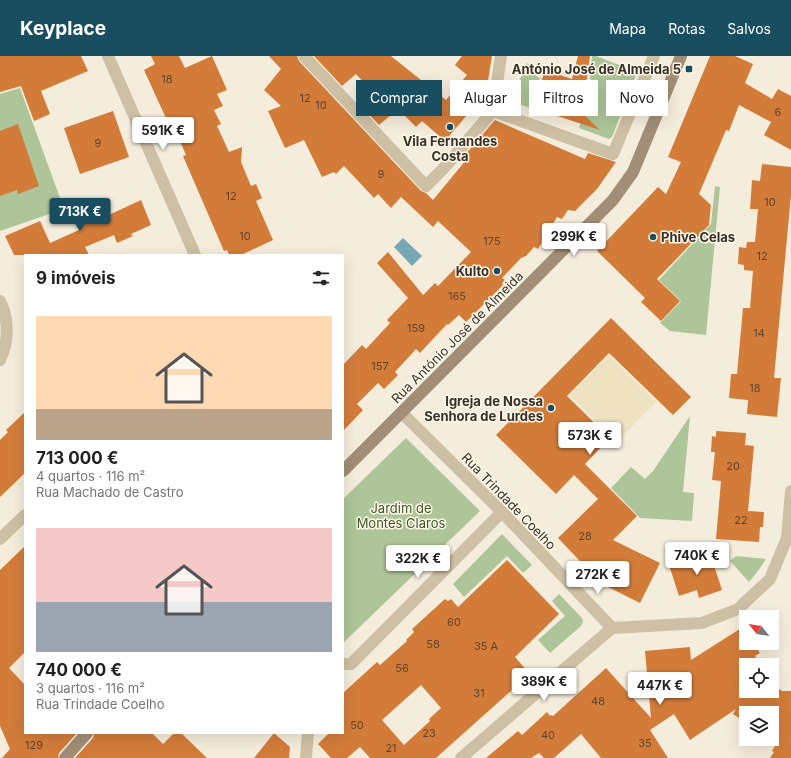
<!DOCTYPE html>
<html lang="pt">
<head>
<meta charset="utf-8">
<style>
  body { margin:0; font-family:Inter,sans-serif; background:#f6f6f6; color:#222; height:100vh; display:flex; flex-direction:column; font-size:15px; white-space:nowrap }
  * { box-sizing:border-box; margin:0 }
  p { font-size:13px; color:#767676 }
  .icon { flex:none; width:22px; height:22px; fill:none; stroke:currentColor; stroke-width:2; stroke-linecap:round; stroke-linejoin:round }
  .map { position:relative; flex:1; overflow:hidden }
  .drawer { position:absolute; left:24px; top:198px; width:320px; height:480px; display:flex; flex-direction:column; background:#fff; border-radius:0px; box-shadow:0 4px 16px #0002 }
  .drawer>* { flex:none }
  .banner { position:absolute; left:356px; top:24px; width:375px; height:36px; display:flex; gap:8px }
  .needle { width:26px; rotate:300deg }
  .tools { position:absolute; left:739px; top:554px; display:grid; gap:8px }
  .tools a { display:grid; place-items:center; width:40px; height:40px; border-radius:0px; background:#fff; box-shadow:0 4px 16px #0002; font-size:20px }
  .price { position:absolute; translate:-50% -34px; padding:0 9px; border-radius:4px; background:#fff; color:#222; font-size:13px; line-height:26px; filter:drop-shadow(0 1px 2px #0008) }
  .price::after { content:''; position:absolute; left:50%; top:24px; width:12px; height:9px; margin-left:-6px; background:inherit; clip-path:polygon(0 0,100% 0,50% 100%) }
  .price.active { background:#184e60; color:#fff }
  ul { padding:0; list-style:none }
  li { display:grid; align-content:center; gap:8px; height:212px; padding:0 12px }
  li span { display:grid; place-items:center; height:124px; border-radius:0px; color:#555 }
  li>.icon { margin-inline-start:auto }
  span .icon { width:72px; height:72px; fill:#fffc; stroke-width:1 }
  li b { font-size:17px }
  h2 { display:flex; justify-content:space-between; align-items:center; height:48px; padding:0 12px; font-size:17px }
  .tag { padding:0 14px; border-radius:0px; background:#fff; box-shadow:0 4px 16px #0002; font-size:14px; line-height:36px }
  .tag.active { background:#184e60; color:#fff }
  header { display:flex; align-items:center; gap:24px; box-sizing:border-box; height:56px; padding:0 20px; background:#184e60; color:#fff }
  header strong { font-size:19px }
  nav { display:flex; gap:22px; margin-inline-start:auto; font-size:14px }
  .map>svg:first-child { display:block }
  .green { fill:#aec599 }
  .plaza { fill:#eee2c0 }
  .water { fill:#76a7b5 }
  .building { fill:#d37c3a; fill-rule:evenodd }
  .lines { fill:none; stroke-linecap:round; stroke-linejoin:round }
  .street { stroke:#cec0a5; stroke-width:12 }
  .secondary { stroke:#a28e76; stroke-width:12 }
  .poi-dot { fill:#184e60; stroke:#fcf6e8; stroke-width:1.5 }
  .labels { text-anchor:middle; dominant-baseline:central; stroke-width:3; stroke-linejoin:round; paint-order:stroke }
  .number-label { font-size:11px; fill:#60432c }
  .poi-label { font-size:13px; font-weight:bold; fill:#393027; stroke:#fcf6e8; text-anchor:end }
  .street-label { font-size:13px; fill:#393027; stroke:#fcf6e8 }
  .park-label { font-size:13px; fill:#3f5a28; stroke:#fcf6e8 }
</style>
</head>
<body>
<header>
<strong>Keyplace</strong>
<nav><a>Mapa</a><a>Rotas</a><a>Salvos</a></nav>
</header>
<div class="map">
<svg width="791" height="702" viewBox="0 0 791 702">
  <rect width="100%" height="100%" fill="#f5eddb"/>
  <g class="green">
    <polygon points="592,0 596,0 637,16 612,81 609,83 579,72 593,28 590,22"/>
    <polygon points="526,7 539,12 536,20 540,22 530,52 512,46"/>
    <polygon points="20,32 64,153 0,175 0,38"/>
    <polygon points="715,130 720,131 706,279 670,275 660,267 681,245 659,224 711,168"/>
    <polygon points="690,360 683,436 694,437 692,465 640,462 611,432 631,411 645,423 653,415"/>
    <polygon points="406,382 480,455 343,587 343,443"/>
    <polygon points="502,478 532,509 523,517 507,500 464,541 453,528"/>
    <polygon points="736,500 766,503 758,515 749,526 730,505"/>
    <polygon points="559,538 582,562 583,566 581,570 550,597 538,584 565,560 552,545"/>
  </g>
  <polygon class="plaza" points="609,299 656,346 617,386 569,339"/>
  <polygon class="water" points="403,182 422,200 412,210 394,191"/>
  <g class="building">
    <polygon points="0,0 81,0 88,15 41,35 50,58 34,65 21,30 0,36"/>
    <polygon points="151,0 179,0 185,12 212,0 227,34 217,38 223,50 214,54 221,68 217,70 229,96 242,91 241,106 251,130 256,128 262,142 256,145 273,184 241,199 229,199 227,194 224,195 183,100 186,99 173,69 170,71 144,14 155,8"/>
    <polygon points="269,0 297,0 299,5 421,135 426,137 433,144 466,104 463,101 495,64 585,103 588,97 616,106 597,133 575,155 568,154 562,163 557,161 538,193 534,191 526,200 521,202 502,222 505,224 502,227 503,229 466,266 459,259 448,269 447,268 420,297 416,293 395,316 398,319 384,333 378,327 357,348 363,354 343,375 343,309 362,289 366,293 390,267 387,264 408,242 377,207 388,196 423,239 435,227 438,230 471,196 438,165 433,171 401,141 391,152 378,138 374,142 344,110 336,118 334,116 322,121 304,84 285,92 268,55 281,50 264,34 281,13"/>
    <polygon points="314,0 391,0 446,44 467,19 455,9 462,0 492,0 486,37 467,30 460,48 472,53 445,85 422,65 416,71 398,53 379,69 363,52 374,38 356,18 342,30"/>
    <polygon points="578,0 590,0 586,28 591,29 582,57 600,74 539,54 544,37 538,35 545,14 572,23"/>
    <polygon points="710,0 735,0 753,8 745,27 772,43 778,33 791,40 791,94 764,79 771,66 739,49 729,75 726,74 699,138 711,149 709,169 657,223 680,245 661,265 641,246 645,242 597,195 658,131 666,138 681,106 668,101"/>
    <polygon points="113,55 129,101 80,118 64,72"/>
    <polygon points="18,68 39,130 18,138 17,134 0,140 0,75"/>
    <polygon points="762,108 791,111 791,139 774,322 781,322 777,361 747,358 748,344 729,342 731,318 737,318 743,252 750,252 753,215 744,214 744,209 738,208 739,191 746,192 747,186 755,186 758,153 750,153 752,124 760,125"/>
    <polygon points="141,144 151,169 131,178 133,180 117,187 114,179 85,191 89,199 14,199 5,180 40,165 50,187 79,174 70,153 88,147 96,165"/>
    <polygon points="611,262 691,341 673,359 609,297 567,340 610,382 585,408 637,460 613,484 660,507 640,547 596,525 597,523 558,482 598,443 574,419 556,438 496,379"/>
    <polygon points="25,356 25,417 0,441 0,384 8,376 6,374"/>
    <polygon points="716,375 746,377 745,389 754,390 748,455 764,456 763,471 760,471 759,486 716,483 721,425 712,424 715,396 711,396 712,380 716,381"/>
    <polygon points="25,490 25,596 9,612 25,629 25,677 77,677 59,697 58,702 2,702 10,693 0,670 0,514"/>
    <polygon points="709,494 722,534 699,542 697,534 679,540 670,512 693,504 692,500"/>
    <path d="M507,504L559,558L515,601L530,618L436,702H370L360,691L347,702H331L318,688L329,677H343V637L377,606L380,609L407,585L406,584L414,576L412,573L445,543L448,545L451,543L458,551ZM421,629L441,652L429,663L430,665L404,689L382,664Z"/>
    <polygon points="746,569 746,587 764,587 765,590 758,594 760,597 755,600 757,603 748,609 746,609 746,635 772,635 772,628 782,635 791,635 791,702 770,702 774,696 772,695 776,688 769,683 772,683 772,657 746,657 746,667 733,658 736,653 690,684 674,658 650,674 668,702 601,702 581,678 554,702 544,702 539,697 531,702 486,702 518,675 522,679 547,656 550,660 551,659 553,660 606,612 651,662 645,595 690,591 691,604"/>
    <polygon points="94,677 152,677 163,688 174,677 181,677 207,702 75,702 93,682"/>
    <polygon points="274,677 290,691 289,702 254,702"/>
  </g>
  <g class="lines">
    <g class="street">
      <polyline points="108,0 195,199"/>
      <polyline points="304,0 426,130 443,113 493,55"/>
      <polyline points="501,0 493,55 613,98 654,0"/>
      <path d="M0,245C9,263 9,286 0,304"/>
      <polyline points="402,357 502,456 612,572 702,567 738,553 770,523 787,482 791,435"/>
      <polyline points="0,483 25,459"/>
      <polyline points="343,608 351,608 502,456"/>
      <polyline points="306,702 308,677"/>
      <polyline points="461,702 612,572"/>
    </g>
    <g class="secondary">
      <polyline points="343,415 613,144 633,116 681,0"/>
      <polyline points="65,702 87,677"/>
    </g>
  </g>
  <g class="poi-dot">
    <rect x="685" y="9" width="8" height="8" rx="2"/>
    <circle cx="450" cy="71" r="4"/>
    <circle cx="653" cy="181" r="4"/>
    <circle cx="497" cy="215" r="4"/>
    <circle cx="551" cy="352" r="4"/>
  </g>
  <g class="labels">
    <g class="number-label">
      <text x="167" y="23">18</text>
      <text x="305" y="42">12</text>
      <text x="321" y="49">10</text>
      <text x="778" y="56">6</text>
      <text x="98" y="87">9</text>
      <text x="381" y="118">9</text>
      <text x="231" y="140">12</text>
      <text x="770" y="146">10</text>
      <text x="245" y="180">10</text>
      <text x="492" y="185">175</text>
      <text x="762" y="200">12</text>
      <text x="457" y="240">165</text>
      <text x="416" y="272">159</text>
      <text x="759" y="277">14</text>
      <text x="380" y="310">157</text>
      <text x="755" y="332">18</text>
      <text x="733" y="410">20</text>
      <text x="741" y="464">22</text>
      <text x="585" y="480">28</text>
      <text x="454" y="566">60</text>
      <text x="433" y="588">58</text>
      <text x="486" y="590">35 A</text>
      <text x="402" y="612">56</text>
      <text x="479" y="637">31</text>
      <text x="598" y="645">48</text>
      <text x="357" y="669">50</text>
      <text x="429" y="677">23</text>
      <text x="548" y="679">40</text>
      <text x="645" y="687">35</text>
      <text x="34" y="689">129</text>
      <text x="391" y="692">21</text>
    </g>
    <g class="poi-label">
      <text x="681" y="13">António José de Almeida 5</text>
      <text x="450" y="85" text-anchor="middle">Vila Fernandes<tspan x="450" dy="15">Costa</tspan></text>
      <text x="661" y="181" text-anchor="start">Phive Celas</text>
      <text x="489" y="215">Kulto</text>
      <text x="543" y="345">Igreja de Nossa<tspan x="543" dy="15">Senhora de Lurdes</tspan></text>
    </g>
    <g class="street-label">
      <text transform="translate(457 281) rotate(-45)">Rua António José de Almeida</text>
      <text transform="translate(509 445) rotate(46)">Rua Trindade Coelho</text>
    </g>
    <g class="park-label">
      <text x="401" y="452">Jardim de<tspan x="401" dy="15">Montes Claros</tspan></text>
    </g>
  </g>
</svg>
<div class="tools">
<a><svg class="needle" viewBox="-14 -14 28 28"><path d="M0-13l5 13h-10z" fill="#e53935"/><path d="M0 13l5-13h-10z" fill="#767676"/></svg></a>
<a><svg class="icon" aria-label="locate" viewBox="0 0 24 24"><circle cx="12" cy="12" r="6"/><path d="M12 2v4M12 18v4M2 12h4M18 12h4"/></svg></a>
<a><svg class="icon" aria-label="layers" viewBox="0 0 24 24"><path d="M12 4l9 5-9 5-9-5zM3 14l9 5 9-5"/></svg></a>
</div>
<b class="price" style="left:163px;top:95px">591K €</b>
<b class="price active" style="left:80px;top:176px">713K €</b>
<b class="price" style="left:574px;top:201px">299K €</b>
<b class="price" style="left:590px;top:400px">573K €</b>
<b class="price" style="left:697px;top:520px">740K €</b>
<b class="price" style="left:418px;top:523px">322K €</b>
<b class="price" style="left:598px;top:539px">272K €</b>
<b class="price" style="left:544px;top:646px">389K €</b>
<b class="price" style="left:660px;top:650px">447K €</b>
<div class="banner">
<a class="tag active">Comprar</a>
<a class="tag">Alugar</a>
<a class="tag">Filtros</a>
<a class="tag">Novo</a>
</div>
<section class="drawer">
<h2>9 imóveis<svg class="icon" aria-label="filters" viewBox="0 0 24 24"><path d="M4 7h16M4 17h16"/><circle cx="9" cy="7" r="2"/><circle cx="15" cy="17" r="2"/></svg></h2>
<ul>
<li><span style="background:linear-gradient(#ffd9b3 75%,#b9a48a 0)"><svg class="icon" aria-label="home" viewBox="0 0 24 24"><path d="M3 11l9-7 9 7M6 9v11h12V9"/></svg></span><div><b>713 000 €</b><p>4 quartos · 116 m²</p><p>Rua Machado de Castro</p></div></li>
<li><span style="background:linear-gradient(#f6c9c9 60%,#9aa5b1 0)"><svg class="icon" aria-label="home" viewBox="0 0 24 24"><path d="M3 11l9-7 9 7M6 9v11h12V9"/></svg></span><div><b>740 000 €</b><p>3 quartos · 116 m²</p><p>Rua Trindade Coelho</p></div></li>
</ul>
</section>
</div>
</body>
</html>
